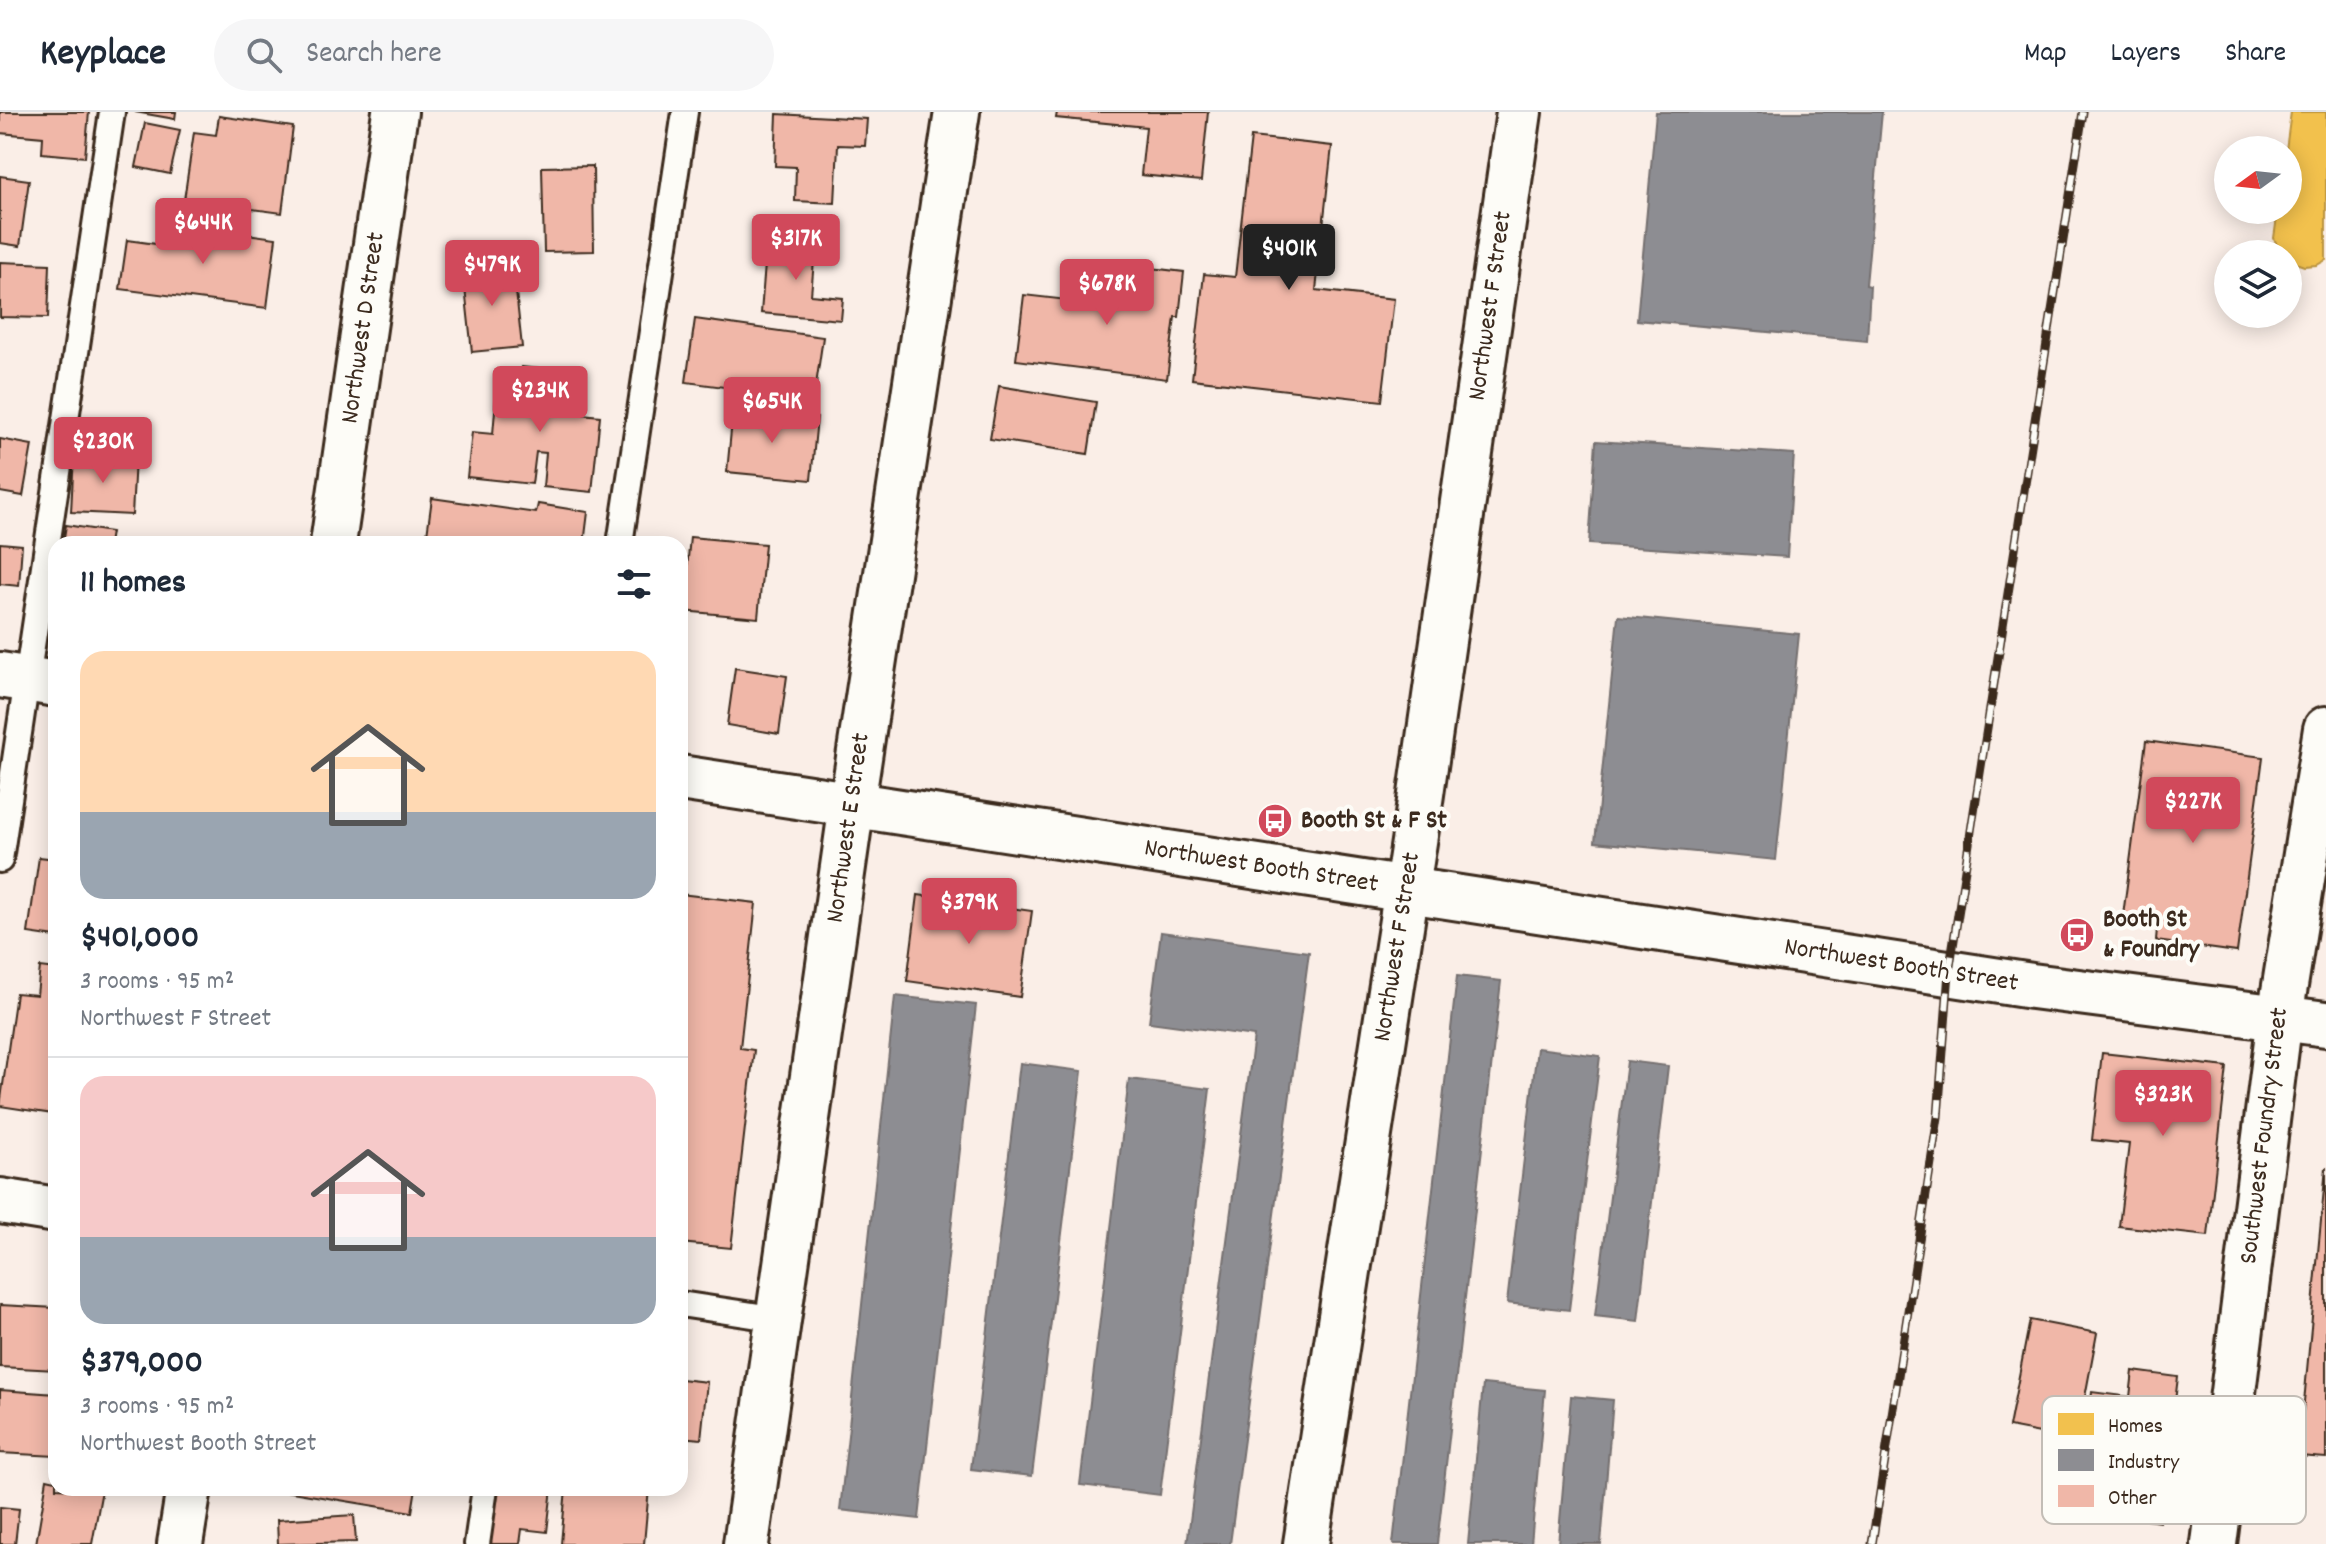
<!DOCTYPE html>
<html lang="en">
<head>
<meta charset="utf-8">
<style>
  body { margin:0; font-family:Dekko,sans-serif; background:#f6f6f7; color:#1f2937; height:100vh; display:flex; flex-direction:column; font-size:30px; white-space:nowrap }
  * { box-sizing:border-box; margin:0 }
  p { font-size:26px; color:#747a83 }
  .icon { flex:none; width:44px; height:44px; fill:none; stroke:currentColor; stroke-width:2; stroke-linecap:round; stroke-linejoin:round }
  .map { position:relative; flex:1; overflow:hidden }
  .panel { position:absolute; left:48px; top:424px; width:640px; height:960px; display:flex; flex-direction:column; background:#fff; border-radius:24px; box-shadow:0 4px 20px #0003 }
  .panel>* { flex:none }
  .needle { width:52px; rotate:255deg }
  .controls { position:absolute; left:2214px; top:24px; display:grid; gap:16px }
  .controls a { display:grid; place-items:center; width:88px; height:88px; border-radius:50%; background:#fff; box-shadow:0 4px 20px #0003; font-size:40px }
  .price { position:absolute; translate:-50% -68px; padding:0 18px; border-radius:8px; background:#d1495b; color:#fff; font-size:26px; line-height:52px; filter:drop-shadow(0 2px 4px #0008) }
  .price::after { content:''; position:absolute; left:50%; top:48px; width:24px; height:18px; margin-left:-12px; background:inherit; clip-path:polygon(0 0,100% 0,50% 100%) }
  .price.active { background:#222; color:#fff }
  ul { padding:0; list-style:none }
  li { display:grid; align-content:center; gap:16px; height:424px; padding:0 32px }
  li+li { border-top:2px solid #e0e1e3 }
  li span { display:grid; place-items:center; height:248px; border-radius:24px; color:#555 }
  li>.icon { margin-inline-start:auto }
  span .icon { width:144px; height:144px; fill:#fffc; stroke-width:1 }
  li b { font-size:34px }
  h2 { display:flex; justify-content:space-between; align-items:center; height:96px; padding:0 32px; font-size:34px }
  header { display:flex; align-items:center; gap:48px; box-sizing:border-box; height:112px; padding:0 40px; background:#fff; border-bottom:2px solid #e0e1e3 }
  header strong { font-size:38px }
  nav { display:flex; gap:44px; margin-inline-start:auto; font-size:28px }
  .search { width:560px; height:72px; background:#f6f6f7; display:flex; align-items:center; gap:20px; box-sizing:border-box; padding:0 28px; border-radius:44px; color:#747a83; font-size:30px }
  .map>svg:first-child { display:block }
  .homes { fill:#f2c14e; stroke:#bb9440; stroke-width:2 }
  .industry { fill:#8d8d92; stroke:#746f6f; stroke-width:2 }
  .building { fill:#f0b7a8; stroke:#3b2a1e; stroke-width:2 }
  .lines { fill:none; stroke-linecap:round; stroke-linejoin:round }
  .service-casing { stroke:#3b2a1e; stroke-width:30 }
  .minor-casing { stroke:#3b2a1e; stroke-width:50 }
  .tertiary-casing { stroke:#3b2a1e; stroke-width:50 }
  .secondary-casing { stroke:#3b2a1e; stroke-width:50 }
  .service { stroke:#fdfcf7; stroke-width:24 }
  .minor { stroke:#fdfcf7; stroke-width:44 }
  .tertiary { stroke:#fdfcf7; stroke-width:44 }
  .secondary { stroke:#fdfcf7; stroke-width:44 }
  .rail-casing { stroke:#3b2a1e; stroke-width:9 }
  .rail { stroke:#fdfcf7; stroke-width:6; stroke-dasharray:18; stroke-linecap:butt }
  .labels { text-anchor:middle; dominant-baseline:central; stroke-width:8; stroke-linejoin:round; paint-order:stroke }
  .street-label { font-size:26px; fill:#3b2a1e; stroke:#fdfcf7 }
  .poi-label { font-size:26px; font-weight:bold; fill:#3b2a1e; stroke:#fdfcf7; text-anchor:start }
  .key { fill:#fdfcf7; stroke:#c3bdb6; stroke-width:2 }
  .key-label { font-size:22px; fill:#3b2a1e }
</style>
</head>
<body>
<header>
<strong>Keyplace</strong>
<div class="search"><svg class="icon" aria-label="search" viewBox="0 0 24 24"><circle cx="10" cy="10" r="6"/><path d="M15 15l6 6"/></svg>Search here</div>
<nav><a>Map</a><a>Layers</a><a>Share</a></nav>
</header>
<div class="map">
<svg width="2326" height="1432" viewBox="0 0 2326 1432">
  <rect width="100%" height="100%" fill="#faeee7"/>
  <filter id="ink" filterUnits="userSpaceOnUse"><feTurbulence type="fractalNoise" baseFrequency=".0125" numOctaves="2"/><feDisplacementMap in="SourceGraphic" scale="16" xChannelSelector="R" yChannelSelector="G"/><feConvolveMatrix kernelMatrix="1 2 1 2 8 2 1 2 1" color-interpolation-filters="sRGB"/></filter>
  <g filter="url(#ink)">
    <polygon class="homes" points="2291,0 2326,0 2326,148 2317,153 2304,154 2290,149 2288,142 2279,138 2274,126 2278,98 2288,98 2286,38"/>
    <g class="industry">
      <polygon points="1656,0 1882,0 1866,173 1870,174 1867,229 1637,208"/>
      <polygon points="1596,329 1794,342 1787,445 1589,432"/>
      <polygon points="1618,504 1799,522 1776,748 1595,730"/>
      <polygon points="1161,820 1309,840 1230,1432 1187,1432 1254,924 1149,910"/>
      <polygon points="1457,864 1501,869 1437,1432 1393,1432"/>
      <polygon points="895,884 976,893 919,1407 840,1398"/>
      <polygon points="1537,936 1600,944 1569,1198 1507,1191"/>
      <polygon points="1627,949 1668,954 1638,1209 1595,1204"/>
      <polygon points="1020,951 1082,959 1032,1364 971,1357"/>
      <polygon points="1129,967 1210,977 1160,1383 1080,1373"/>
      <polygon points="1483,1272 1545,1278 1531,1432 1468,1432"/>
      <polygon points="1571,1284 1613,1288 1601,1432 1558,1432"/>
    </g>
    <g class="building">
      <polygon points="0,0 89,0 85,45 42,41 43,25 0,21"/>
      <polygon points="135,0 176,0 175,7"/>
      <polygon points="1057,0 1208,0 1201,69 1141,63 1146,15 1056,6"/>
      <polygon points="777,2 867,7 865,34 838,33 835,91 795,89 796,55 775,54"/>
      <polygon points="219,4 293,15 282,101 184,88 194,20 216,23"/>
      <polygon points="145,11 180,18 170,62 136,55"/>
      <polygon points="1251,25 1332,34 1316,178 1394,187 1382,289 1192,267 1204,162 1235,165"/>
      <polygon points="593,54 594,139 544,140 542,55"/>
      <polygon points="0,64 29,68 20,134 0,131"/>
      <polygon points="173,112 276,126 267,196 120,177 127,128 171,134"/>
      <polygon points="776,123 816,126 811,183 843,186 841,208 761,201 765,152 773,153"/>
      <polygon points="0,150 50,152 48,206 0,205"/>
      <polygon points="513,152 522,235 472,240 463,157"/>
      <polygon points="1125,153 1184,160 1179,205 1175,205 1167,267 1016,248 1024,183 1120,194"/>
      <polygon points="695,207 823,225 814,287 686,270"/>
      <polygon points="521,255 586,262 582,302 600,304 592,380 543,375 546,341 536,340 532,372 467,365 472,320 493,322 496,287 518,289"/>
      <polygon points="999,274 1096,290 1088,342 990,327"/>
      <polygon points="733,298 817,306 811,368 727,360"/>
      <polygon points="0,327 32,333 23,384 0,380"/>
      <polygon points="74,343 135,346 132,403 71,400"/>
      <polygon points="432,386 536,401 538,392 588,400 584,432 426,430"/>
      <polygon points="66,413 111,420 109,432 63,432"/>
      <polygon points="690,425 765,432 758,506 683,499"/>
      <polygon points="0,431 22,433 19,474 0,472"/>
      <polygon points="735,556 787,564 779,622 727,613"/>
      <polygon points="2146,629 2263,645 2237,840 2156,829 2157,816 2122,811"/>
      <polygon points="39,745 56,747 56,825 28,821"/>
      <polygon points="680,782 756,791 740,936 754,938 731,1136 680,1131"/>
      <polygon points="918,783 1032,799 1020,885 907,869"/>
      <polygon points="40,855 56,857 56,978 53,1002 0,994 16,881 37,883"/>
      <polygon points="2102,941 2227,955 2208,1124 2119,1114 2129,1032 2092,1028"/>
      <polygon points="2326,1055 2326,1346 2299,1344"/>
      <polygon points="0,1193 56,1196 56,1258 0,1255"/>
      <polygon points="2030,1208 2097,1221 2077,1328 2009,1315"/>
      <polygon points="2133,1259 2178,1265 2160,1410 2077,1399 2092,1280 2130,1285"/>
      <polygon points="680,1267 707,1270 701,1327 680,1325"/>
      <polygon points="0,1278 56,1282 56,1344 0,1341"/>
      <polygon points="47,1367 56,1369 56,1376 102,1378 92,1432 36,1432"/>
      <polygon points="285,1376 416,1376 412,1400 285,1379"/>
      <polygon points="492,1376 552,1376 547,1420 522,1417 520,1432 486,1432"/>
      <polygon points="566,1376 649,1376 644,1432 561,1432"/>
      <polygon points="0,1395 19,1397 15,1432 0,1432"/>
      <polygon points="354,1403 356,1430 278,1432 277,1408"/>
    </g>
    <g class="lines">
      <g class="service-casing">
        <g id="service">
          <polyline points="620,432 685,0"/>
          <polyline points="0,748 112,0"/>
          <polyline points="680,1192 779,1207"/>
          <polyline points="477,1432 485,1376"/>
        </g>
      </g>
      <g class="minor-casing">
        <g id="minor">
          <polyline points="0,563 56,572"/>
          <polyline points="0,1089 56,1098"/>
          <polyline points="180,1432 189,1376"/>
          <polyline points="746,1432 852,692 957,0"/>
          <polyline points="2214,1432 2280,905 2326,617"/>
        </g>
      </g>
      <g class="tertiary-casing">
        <g id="tertiary">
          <polyline points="333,432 395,0"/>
          <polyline points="680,666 2032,874 2326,912"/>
        </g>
      </g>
      <g class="secondary-casing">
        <polyline id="secondary" points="1306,1432 1416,717 1519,0"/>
      </g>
      <use href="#service" class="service"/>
      <use href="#minor" class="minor"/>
      <use href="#tertiary" class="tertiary"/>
      <use href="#secondary" class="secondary"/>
      <g class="rail-casing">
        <polyline id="rail" points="1872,1432 1938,1005 1949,860 2083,0"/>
      </g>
      <use href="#rail" class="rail"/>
    </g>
  </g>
  <defs>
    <g id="bus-disc" transform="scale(1.8)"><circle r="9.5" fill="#d1495b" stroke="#fdfcf7"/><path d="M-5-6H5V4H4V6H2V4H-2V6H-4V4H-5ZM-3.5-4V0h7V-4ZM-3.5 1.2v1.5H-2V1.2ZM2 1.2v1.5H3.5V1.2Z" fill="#fff"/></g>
  </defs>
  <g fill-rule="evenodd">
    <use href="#bus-disc" x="1275" y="709"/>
    <use href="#bus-disc" x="2077" y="823"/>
  </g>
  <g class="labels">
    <g class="street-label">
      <text transform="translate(1491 194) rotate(-82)">Northwest F Street</text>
      <text transform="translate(364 216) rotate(-82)">Northwest D Street</text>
      <text transform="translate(849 716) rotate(-82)">Northwest E Street</text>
      <text transform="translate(1261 755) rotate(9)">Northwest Booth Street</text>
      <text transform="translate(1398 835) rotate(-81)">Northwest F Street</text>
      <text transform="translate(1901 854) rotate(9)">Northwest Booth Street</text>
      <text transform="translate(2265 1024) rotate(-83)">Southwest Foundry Street</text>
    </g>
    <g class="poi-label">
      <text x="1301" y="709">Booth St &amp; F St</text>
      <text x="2103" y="808">Booth St<tspan x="2103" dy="30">&amp; Foundry</tspan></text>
    </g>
  </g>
  <rect x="2042" y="1284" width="264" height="128" rx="12" class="key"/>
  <rect x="2058" y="1301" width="36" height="22" fill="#f2c14e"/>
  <rect x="2058" y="1337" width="36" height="22" fill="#8d8d92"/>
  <rect x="2058" y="1373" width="36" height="22" fill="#f0b7a8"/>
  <g class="key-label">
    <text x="2108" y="1320">Homes</text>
    <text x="2108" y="1356">Industry</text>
    <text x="2108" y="1392">Other</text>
  </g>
</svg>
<div class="controls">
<a><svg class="needle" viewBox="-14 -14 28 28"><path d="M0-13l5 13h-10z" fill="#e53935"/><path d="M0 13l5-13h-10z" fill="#747a83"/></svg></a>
<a><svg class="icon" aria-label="layers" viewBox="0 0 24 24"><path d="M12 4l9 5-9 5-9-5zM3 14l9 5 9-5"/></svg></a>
</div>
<b class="price" style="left:203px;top:154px">$644K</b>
<b class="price" style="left:796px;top:170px">$317K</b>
<b class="price active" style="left:1289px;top:180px">$401K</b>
<b class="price" style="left:492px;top:196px">$479K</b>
<b class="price" style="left:1107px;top:215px">$678K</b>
<b class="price" style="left:540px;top:322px">$234K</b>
<b class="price" style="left:772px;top:333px">$654K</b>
<b class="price" style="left:103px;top:373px">$230K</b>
<b class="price" style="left:2193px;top:733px">$227K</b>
<b class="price" style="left:969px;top:834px">$379K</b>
<b class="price" style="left:2163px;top:1026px">$323K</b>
<section class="panel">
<h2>11 homes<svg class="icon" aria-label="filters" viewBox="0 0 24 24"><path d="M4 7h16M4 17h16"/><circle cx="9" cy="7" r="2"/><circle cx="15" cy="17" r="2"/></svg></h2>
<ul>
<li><span style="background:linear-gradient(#ffd9b3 65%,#9aa5b1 0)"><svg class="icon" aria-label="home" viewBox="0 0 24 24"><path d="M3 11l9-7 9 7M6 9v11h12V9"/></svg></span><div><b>$401,000</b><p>3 rooms · 95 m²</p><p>Northwest F Street</p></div></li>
<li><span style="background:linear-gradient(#f6c9c9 65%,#9aa5b1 0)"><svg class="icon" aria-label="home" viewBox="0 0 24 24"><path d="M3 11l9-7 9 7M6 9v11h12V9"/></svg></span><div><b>$379,000</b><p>3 rooms · 95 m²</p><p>Northwest Booth Street</p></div></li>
</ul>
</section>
</div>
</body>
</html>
